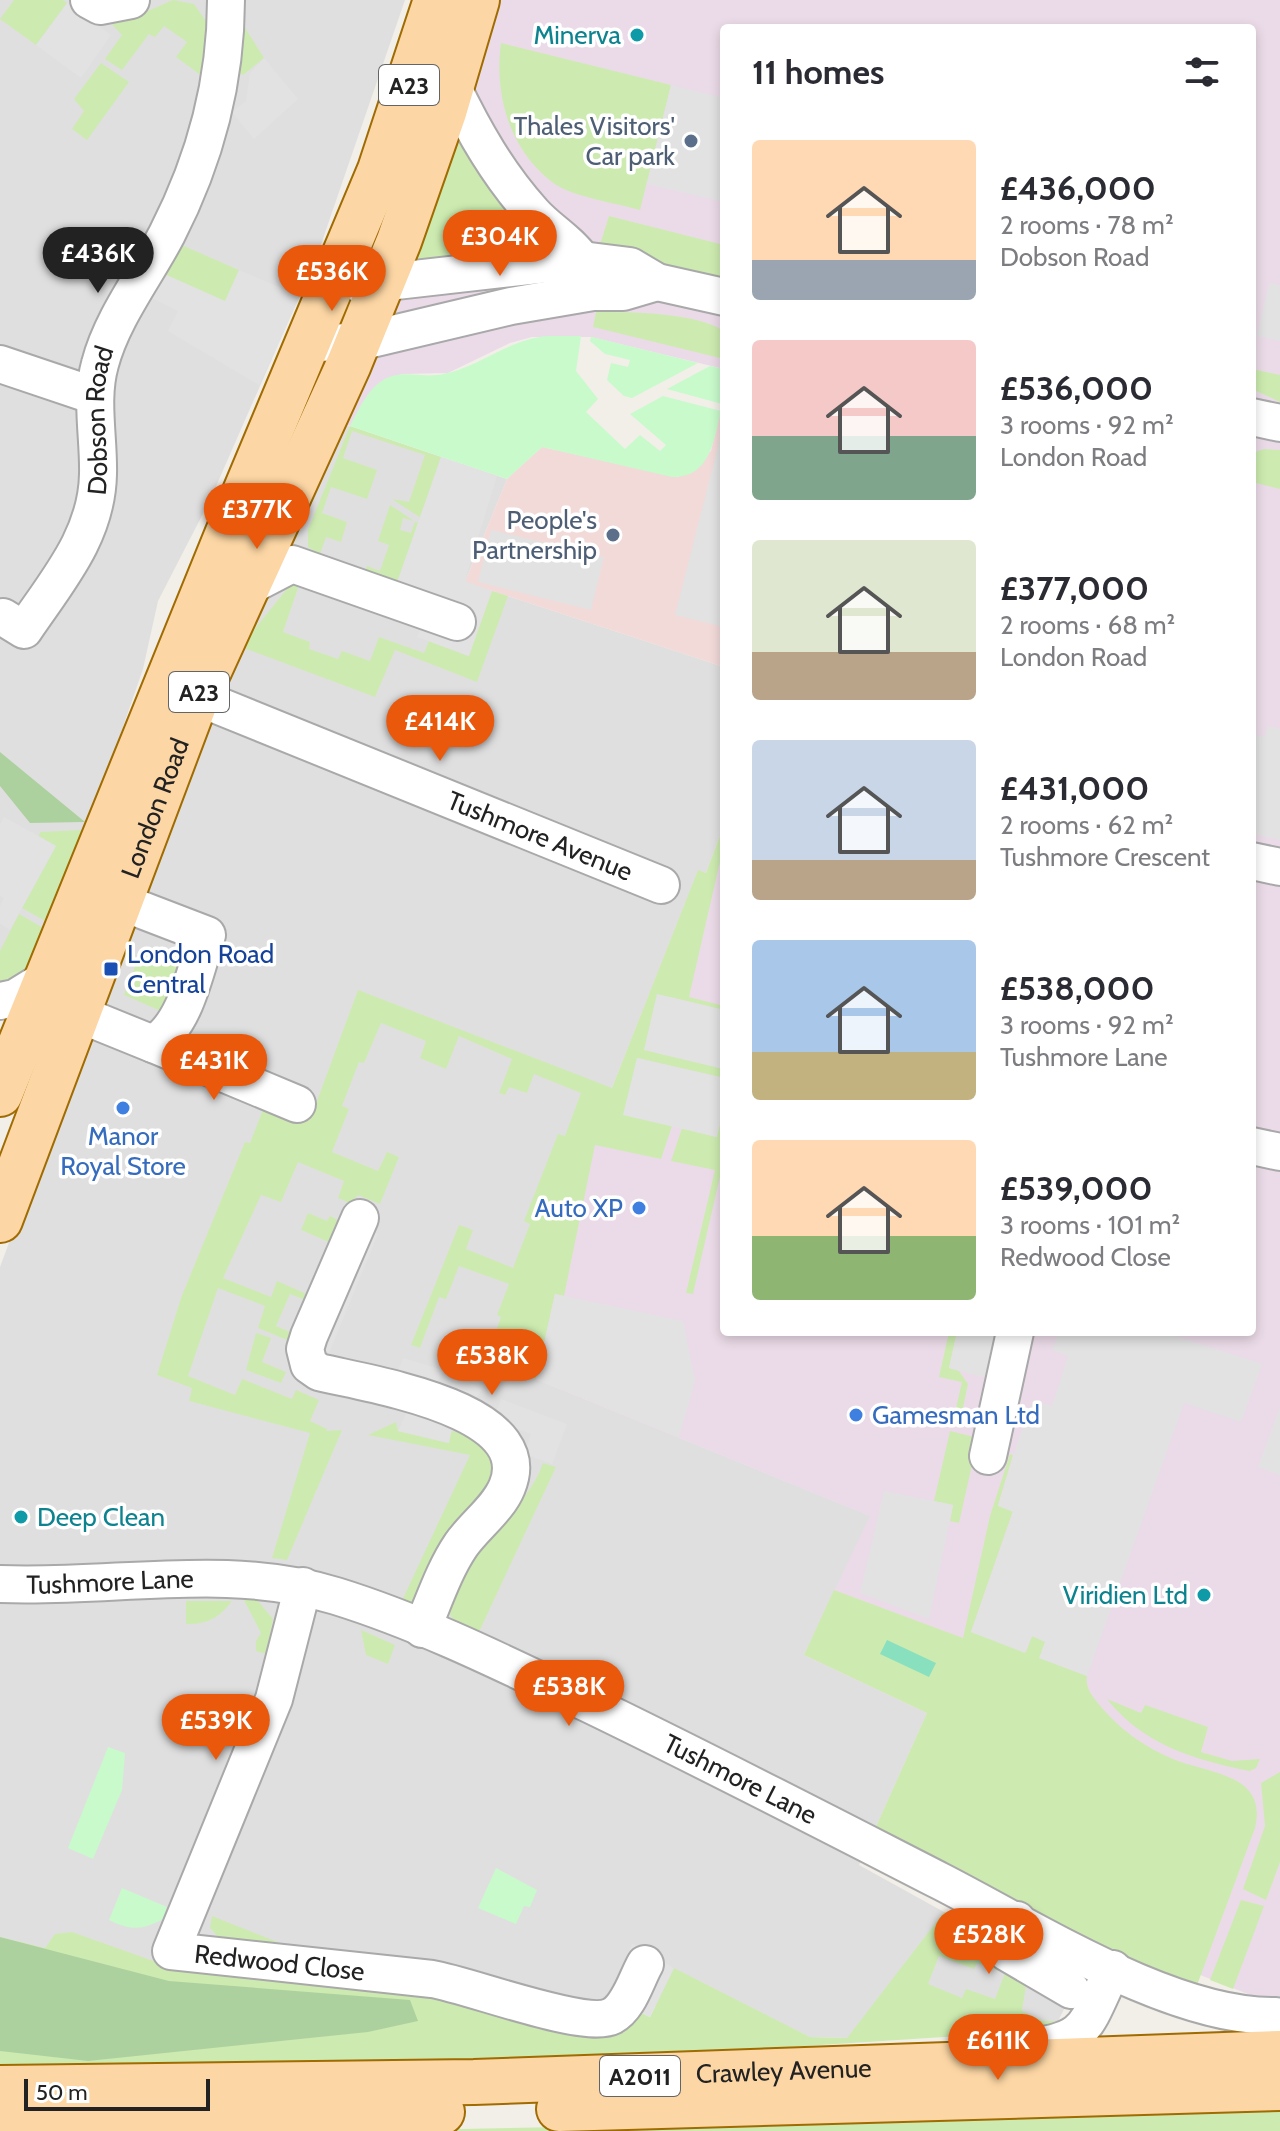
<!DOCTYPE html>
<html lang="en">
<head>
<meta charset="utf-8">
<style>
  body { margin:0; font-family:Cabin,sans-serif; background:#f2f2f3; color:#2b2b33; height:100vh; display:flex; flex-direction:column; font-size:30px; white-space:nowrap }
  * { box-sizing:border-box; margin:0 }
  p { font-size:26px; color:#7c7c81 }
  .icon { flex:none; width:44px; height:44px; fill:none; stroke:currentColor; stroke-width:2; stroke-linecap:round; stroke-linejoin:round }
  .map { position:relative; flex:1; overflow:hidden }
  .drawer { position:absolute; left:720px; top:24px; width:536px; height:1312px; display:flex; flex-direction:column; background:#fff; border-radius:8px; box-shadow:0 4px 12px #0003 }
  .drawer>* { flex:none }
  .scale { position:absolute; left:24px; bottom:20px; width:186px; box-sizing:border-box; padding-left:8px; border:4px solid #222; border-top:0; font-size:22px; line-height:28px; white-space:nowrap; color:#222; -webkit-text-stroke:6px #fff; paint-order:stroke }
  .price { position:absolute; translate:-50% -68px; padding:0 18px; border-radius:28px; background:#ea580c; color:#fff; font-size:26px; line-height:52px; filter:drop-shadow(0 2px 4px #0008) }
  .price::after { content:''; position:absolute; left:50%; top:48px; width:24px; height:18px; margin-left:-12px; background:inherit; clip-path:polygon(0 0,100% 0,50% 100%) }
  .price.current { background:#222; color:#fff }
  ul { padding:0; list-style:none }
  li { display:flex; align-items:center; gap:24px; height:200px; padding:0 32px }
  li span { display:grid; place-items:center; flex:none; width:224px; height:160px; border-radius:8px; color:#555 }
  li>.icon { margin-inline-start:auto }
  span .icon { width:96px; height:96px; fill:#fffc; stroke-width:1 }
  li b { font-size:34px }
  h2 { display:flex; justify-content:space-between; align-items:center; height:96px; padding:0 32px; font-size:34px }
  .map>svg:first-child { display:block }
  .residential { fill:#e0dfdf }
  .commercial { fill:#f2dad9 }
  .industrial { fill:#ebdbe8 }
  .grass { fill:#cdebb0; fill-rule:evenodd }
  .forest { fill:#add19e }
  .park { fill:#c8facc }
  .pitch { fill:#88e0be }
  .parking { fill:#e2e2e2 }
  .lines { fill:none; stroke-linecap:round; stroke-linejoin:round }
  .minor-casing { stroke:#a9a9a9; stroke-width:40 }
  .major-casing { stroke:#a06b00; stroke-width:48 }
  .minor { stroke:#fff; stroke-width:36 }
  .major { stroke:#fcd6a4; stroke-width:44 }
  .culture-dot { fill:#0f9aa8; stroke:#fff; stroke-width:3 }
  .service-dot { fill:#5c6f8a; stroke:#fff; stroke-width:3 }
  .transit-dot { fill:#1a4fb4; stroke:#fff; stroke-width:3 }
  .shop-dot { fill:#3f7fe0; stroke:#fff; stroke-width:3 }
  .labels { text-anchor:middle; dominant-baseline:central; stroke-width:7; stroke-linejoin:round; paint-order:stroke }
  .shield { fill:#fff; stroke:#646464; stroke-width:2 }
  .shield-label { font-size:24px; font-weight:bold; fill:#222 }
  .culture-label { font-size:26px; fill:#0d838f; stroke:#fff; text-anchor:end }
  .service-label { font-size:26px; fill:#4e5e75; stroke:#fff; text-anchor:end }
  .street-label { font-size:26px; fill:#222; stroke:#fff }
  .transit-label { font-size:26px; fill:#164399; stroke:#fff; text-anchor:start }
  .shop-label { font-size:26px; fill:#366cbe; stroke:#fff }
</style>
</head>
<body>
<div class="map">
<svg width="1280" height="2131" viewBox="0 0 1280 2131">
  <rect width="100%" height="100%" fill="#f2efe9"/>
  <g class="residential">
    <polygon points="0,0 405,0 317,256 210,500 158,601 143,669 118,741 33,962 0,986"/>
    <polygon points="336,422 507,479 465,582 724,667 724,825 706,873 698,871 612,1088 511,1369 871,1516 804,1655 927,1713 859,1865 944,1912 1081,1976 1058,2021 853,2031 848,2038 810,2037 763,2015 695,2008 169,1981 0,1937 0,1267 169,812"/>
  </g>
  <polygon class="commercial" points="724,397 724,667 465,582 507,479 542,447 678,477 711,451"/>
  <polygon class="industrial" points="477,0 1280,0 1280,2007 1138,1950 875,1829 927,1713 804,1655 870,1516 511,1369 612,1088 698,870 706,873 724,825 724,1332 1252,1332 1252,28 724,28 724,369 591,337 532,337 510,343 448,373 402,374 385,379 372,391 350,426 336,422"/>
  <g class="grass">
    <polygon points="14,0 63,0 67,3 36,45 0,19"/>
    <polygon points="173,0 194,4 208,24 202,76 176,57 187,42 164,26 155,37 149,34 122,70 105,59 122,35 109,21 136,16"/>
    <polygon points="242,23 264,58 243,75 238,72"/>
    <path d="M501,43L671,85L640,210C616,203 571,197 552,182C509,149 494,94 501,43Z"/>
    <polygon points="101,63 129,82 87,140 72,129 84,111 74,99"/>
    <polygon points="459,134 557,247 410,262"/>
    <polygon points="609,216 724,245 724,285 597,254"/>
    <polygon points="170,240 239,270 226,302 157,271"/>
    <path d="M596,312C630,312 695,312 724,331V359L593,327Z"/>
    <polygon points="1252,369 1280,375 1280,402 1252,389"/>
    <polygon points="350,426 441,457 421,518 392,499 409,502 425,455 352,431 343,458 377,470 367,499 331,487 322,513 347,522 341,542 326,537 320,554 308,547 308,530"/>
    <polygon points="1264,449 1280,450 1280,489 1252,482 1252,453"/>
    <polygon points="390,505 414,521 403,518 400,530 411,533 415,522 419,523 394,591 363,577 367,566 380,571 389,545 378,541"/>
    <polygon points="291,584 299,585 283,632 310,642 309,649 338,659 342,651 370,661 379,637 424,653 429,641 468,656 492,591 508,596 477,682 395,650 375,697 244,648 249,636"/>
    <polygon points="724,825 724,844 689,997 724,1006 724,1010 670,997 657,1053 724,1069 724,1078 637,1058 672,1126 661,1159 595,1145 564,1296 555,1294 536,1379 512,1369 510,1374 503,1371 495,1391 482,1371 501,1317 497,1315 509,1284 459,1266 446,1299 439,1297 420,1348 411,1345 459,1225 473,1230 466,1249 513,1268 530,1224 524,1221 558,1134 565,1136 581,1093 534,1074 527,1093 509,1087 505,1095 499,1093 512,1059 459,1036 446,1069 420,1058 426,1041 381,1023 364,1063 359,1062 342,1106 349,1109 332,1152 378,1171 387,1152 399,1157 380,1204 358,1195 350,1203 338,1198 344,1181 298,1162 281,1202 261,1195 223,1278 271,1297 277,1281 311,1296 310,1302 290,1294 276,1326 290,1332 287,1340 258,1328 265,1306 218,1288 188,1376 235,1395 242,1379 292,1399 296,1390 319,1400 310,1421 327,1429 326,1431 342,1430 287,1560 272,1558 310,1433 189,1401 192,1388 157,1375 181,1298 245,1142 250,1143 266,1102 310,1120 358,990 612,1088 698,870 706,873"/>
    <polygon points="82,830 47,922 22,908 56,846 39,836 40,832"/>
    <polygon points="19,914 45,929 23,974 0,986 0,951"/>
    <polygon points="142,949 188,969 170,1015 124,995"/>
    <polygon points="721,1120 724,1121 724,1159 693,1294 686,1293 715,1170 671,1161 682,1128 716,1137"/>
    <polygon points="308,1213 327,1221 330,1216 340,1221 331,1243 301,1230"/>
    <polygon points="949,1332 957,1332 949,1368 959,1371 968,1384 960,1422 953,1421 962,1382 939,1377"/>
    <polygon points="256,1333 271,1338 262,1362 286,1372 281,1383 246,1370"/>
    <polygon points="396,1422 398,1431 448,1443 451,1431 468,1434 495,1457 492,1478 416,1600 400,1605 470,1455 368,1435"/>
    <polygon points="950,1431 978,1438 959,1523 950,1521 953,1505 934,1501"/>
    <path d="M1010,1454L1013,1455L998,1505L1013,1511L971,1632L1026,1652L1032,1636L1046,1642L1040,1658L1087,1676C1085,1690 1094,1698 1102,1708C1121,1730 1146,1748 1173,1759C1208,1774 1268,1773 1255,1828L1196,1988L1172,1981L870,1840L927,1713L804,1655L834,1590L963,1638L990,1516Z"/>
    <path d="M543,1463L556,1467L478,1634L454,1622L449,1612C453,1549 524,1519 543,1463Z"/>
    <polygon points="244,1600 257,1600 273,1619 266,1654 256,1651 256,1641 261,1633"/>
    <path d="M186,1601H232C220,1617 207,1625 186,1624Z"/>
    <polygon points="361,1630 395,1645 388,1664 366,1655"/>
    <path d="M1107,1699L1141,1713L1145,1705L1208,1727L1201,1752L1232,1761L1260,1759L1256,1768L1250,1771C1195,1760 1143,1745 1107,1699Z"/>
    <polygon points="1280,1772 1280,1862 1266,1900 1243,1889 1265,1826 1261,1783"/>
    <polygon points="1241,1900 1264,1906 1233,1989 1210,1980"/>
    <path d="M944,1912L988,1932L980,1951L1026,1985L1022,2011L1043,2021H1058L1055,2030L570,2061L0,2074V1937L45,1948L55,1934L72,1932L173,1968L221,1975L633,2009L650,2017L674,1968L810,2037L847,2038ZM939,1956L974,1969L977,1963L1005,1973L995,1999L966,1989L962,1998L928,1984Z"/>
    <polygon points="212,1916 295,1949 221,1940 210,1928"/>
    <polygon points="1280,2105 1280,2131 360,2131 808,2122"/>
  </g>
  <g class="forest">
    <polygon points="0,752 85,822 30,823 0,786"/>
    <polygon points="0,1937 169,1981 410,2000 418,2021 368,2032 88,2061 0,2051"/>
  </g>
  <g class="park">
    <path d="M548,336H581L576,371L598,399L586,412L625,449L640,435L660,451L666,445L630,414L663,396L721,411C714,440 710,478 672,477L542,447L507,479L350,426C358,411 367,390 382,381C401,368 423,379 443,374C481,367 508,339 548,336Z"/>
    <polygon points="591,337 592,337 698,363 632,398 624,396 607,380 611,363 628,367 630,360 605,354 590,341"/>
    <polygon points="710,366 724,369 722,404 667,389"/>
    <polygon points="108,1747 125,1753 122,1790 93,1859 68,1848"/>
    <polygon points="496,1868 537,1890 530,1907 524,1906 516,1924 478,1908"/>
    <path d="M122,1888L167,1907L163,1919C143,1930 131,1931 109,1920Z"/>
  </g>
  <polygon class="pitch" points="887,1640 936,1663 929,1677 880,1654"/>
  <g class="parking">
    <polygon points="67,3 111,35 81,78 36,45"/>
    <polygon points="264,58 298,99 254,139 232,112 246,101 250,73"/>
    <polygon points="671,85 724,98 724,202 647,184"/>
    <polygon points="239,270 300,296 259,385 168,331 178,311 150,297 162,273 225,301"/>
    <polygon points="1269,283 1280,285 1280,341 1257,336"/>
    <polygon points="724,423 724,627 675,615"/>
    <polygon points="441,457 497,476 465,581 492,591 469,656 417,637 431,605 394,591"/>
    <polygon points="491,530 604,557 591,610 478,582"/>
    <polygon points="1267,726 1280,729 1280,840 1252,834 1252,734 1265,737"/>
    <polygon points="4,817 56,846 10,930 0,924 0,906 4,898 0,896 0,824"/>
    <polygon points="657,994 724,1010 724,1069 644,1050"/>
    <polygon points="637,1058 724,1078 724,1106 717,1137 623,1115"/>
    <polygon points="362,1227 378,1234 329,1353 314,1347"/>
    <polygon points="555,1294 683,1321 695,1381 679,1437 536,1379"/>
    <polygon points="957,1332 997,1332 987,1378 949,1368"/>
    <polygon points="1059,1332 1163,1332 1262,1364 1241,1422 1184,1403 1087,1676 1039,1658 1045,1642 1032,1636 1025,1653 971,1632 1013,1512 998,1506 1018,1441 1033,1400 1052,1406 1068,1356 1052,1350"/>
    <polygon points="403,1358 443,1370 431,1398 442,1403 457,1375 482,1390 465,1416 456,1411 449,1443 398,1431 415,1393 391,1388"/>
    <polygon points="501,1399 567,1424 552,1464 524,1454 531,1434 493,1420"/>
    <polygon points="1280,1407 1280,1475 1258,1467"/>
    <polygon points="884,1491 953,1505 929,1619 860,1593"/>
    <polygon points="632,1943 674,1968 650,2017 609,1998"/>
  </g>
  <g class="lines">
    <g class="minor-casing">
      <g id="minor">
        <polyline points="89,0 100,6 131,0"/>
        <path d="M452,86C474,132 498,174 533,213C548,230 569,241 582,260"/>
        <polyline points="361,285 582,260 630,266 657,282 724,297"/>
        <polyline points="308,343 359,342 511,306 593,292 623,292 657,282"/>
        <polyline points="0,364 95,396"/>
        <polyline points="1252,417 1280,423"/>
        <polyline points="246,588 292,564 457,622"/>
        <path id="s1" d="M3,617L24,630C57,581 97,536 98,474C99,438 90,399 100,364C112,318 145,276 167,234C204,162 226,82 226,0"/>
        <path id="s2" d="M197,697L661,885"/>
        <polyline points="1252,861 1280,867"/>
        <polyline points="0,1001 15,998 49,977"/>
        <path d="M79,1014L153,1044C186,1025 195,970 207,935L121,902"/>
        <polyline points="153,1044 297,1104"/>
        <polyline points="1252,1146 1280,1152"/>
        <path d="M360,1218L309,1336L305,1349L309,1365L319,1372C366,1384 540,1408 507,1487C498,1509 475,1525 461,1545C444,1570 434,1601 422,1629"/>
        <polyline points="988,1456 1015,1332"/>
        <path id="s3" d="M0,1584C112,1589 227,1562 336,1596C423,1623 507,1665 589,1704C707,1761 823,1821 940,1881C1032,1928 1172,2018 1276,2016"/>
        <path id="s4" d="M303,1586L274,1699L171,1951L432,1979C469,1985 585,2030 612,2016C629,2007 636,1980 645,1964"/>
        <polyline points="1017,1920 1005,1945 1006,1952 1071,1990"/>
        <path d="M1024,2048C1092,2040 1084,2025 1113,1969"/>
      </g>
    </g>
    <g class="major-casing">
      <g id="major">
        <polyline points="0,1094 227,535 380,170 436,0"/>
        <path id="s5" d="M0,1220L197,697L349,364L399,241L444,112L477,0"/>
        <path id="s6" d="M0,2088L474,2082L1280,2053"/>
        <polyline points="559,2109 1280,2088"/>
        <polyline points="0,2125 442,2112"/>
      </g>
    </g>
    <use href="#minor" class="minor"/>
    <use href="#major" class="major"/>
  </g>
  <g class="culture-dot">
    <circle cx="637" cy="35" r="8"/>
    <circle cx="21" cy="1517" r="8"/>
    <circle cx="1204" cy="1595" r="8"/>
  </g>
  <g class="service-dot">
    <circle cx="691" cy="141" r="8"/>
    <circle cx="613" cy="535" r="8"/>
  </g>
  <rect class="transit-dot" x="103" y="961" width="16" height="16" rx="4"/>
  <g class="shop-dot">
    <circle cx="123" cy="1108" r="8"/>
    <circle cx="639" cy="1208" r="8"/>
    <circle cx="856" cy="1415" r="8"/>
  </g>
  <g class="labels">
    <g class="shield">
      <rect x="379" y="65" width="60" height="40" rx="6"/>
      <rect x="169" y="672" width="60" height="40" rx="6"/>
      <rect x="600" y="2056" width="80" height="40" rx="6"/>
    </g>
    <g class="shield-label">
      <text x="409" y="85">A23</text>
      <text x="199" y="692">A23</text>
      <text x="640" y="2076">A2011</text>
    </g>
    <g class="culture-label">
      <text x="621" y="35">Minerva</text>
      <text x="37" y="1517" text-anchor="start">Deep Clean</text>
      <text x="1188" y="1595">Viridien Ltd</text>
    </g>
    <g class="service-label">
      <text x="675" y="126">Thales Visitors'<tspan x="675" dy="30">Car park</tspan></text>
      <text x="597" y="520">People's<tspan x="597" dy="30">Partnership</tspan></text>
    </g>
    <g class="street-label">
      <text stroke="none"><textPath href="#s1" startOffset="254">Dobson Road</textPath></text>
      <text stroke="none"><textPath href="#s5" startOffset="440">London Road</textPath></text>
      <text stroke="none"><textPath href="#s2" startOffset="370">Tushmore Avenue</textPath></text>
      <text stroke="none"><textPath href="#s3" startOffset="110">Tushmore Lane</textPath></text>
      <text stroke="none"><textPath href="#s3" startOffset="782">Tushmore Lane</textPath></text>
      <text stroke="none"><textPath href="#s4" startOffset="498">Redwood Close</textPath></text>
      <text stroke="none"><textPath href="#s6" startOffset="784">Crawley Avenue</textPath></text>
    </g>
    <g class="transit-label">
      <text x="127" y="954">London Road<tspan x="127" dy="30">Central</tspan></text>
    </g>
    <g class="shop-label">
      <text x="123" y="1136">Manor<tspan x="123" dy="30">Royal Store</tspan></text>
      <text x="623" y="1208" text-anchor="end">Auto XP</text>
      <text x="872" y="1415" text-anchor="start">Gamesman Ltd</text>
    </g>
  </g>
</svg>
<div class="scale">50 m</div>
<b class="price" style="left:500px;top:278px">£304K</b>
<b class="price current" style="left:98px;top:295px">£436K</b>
<b class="price" style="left:332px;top:313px">£536K</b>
<b class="price" style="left:257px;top:551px">£377K</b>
<b class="price" style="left:440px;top:763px">£414K</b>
<b class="price" style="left:214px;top:1102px">£431K</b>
<b class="price" style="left:492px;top:1397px">£538K</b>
<b class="price" style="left:569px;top:1728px">£538K</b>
<b class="price" style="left:216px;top:1762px">£539K</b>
<b class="price" style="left:989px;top:1976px">£528K</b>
<b class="price" style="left:998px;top:2082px">£611K</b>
<section class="drawer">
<h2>11 homes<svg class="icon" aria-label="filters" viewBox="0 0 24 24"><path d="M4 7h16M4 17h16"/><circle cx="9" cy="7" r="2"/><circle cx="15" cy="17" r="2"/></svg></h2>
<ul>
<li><span style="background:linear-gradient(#ffd9b3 75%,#9aa5b1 0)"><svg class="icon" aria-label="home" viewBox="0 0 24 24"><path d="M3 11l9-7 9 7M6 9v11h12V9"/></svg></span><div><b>£436,000</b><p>2 rooms · 78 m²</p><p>Dobson Road</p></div></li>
<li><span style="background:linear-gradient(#f6c9c9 60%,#7fa58c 0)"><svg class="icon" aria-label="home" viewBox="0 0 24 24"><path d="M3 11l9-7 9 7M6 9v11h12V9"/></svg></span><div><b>£536,000</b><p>3 rooms · 92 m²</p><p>London Road</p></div></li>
<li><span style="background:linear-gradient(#dfe7d0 70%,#b9a48a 0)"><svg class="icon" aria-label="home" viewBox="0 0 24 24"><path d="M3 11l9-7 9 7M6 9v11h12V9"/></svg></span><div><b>£377,000</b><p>2 rooms · 68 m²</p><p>London Road</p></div></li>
<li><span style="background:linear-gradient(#c9d6e8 75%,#b9a48a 0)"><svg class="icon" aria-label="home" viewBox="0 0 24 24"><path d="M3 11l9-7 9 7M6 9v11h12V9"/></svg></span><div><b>£431,000</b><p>2 rooms · 62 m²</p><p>Tushmore Crescent</p></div></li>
<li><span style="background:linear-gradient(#a9c7e8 70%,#c2b280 0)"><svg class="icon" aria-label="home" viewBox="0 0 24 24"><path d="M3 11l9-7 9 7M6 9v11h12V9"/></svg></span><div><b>£538,000</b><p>3 rooms · 92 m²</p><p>Tushmore Lane</p></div></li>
<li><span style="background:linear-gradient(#ffd9b3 60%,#8fb573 0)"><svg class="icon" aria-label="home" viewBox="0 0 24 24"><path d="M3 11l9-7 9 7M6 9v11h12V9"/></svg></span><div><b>£539,000</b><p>3 rooms · 101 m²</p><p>Redwood Close</p></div></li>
</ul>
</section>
</div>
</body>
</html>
